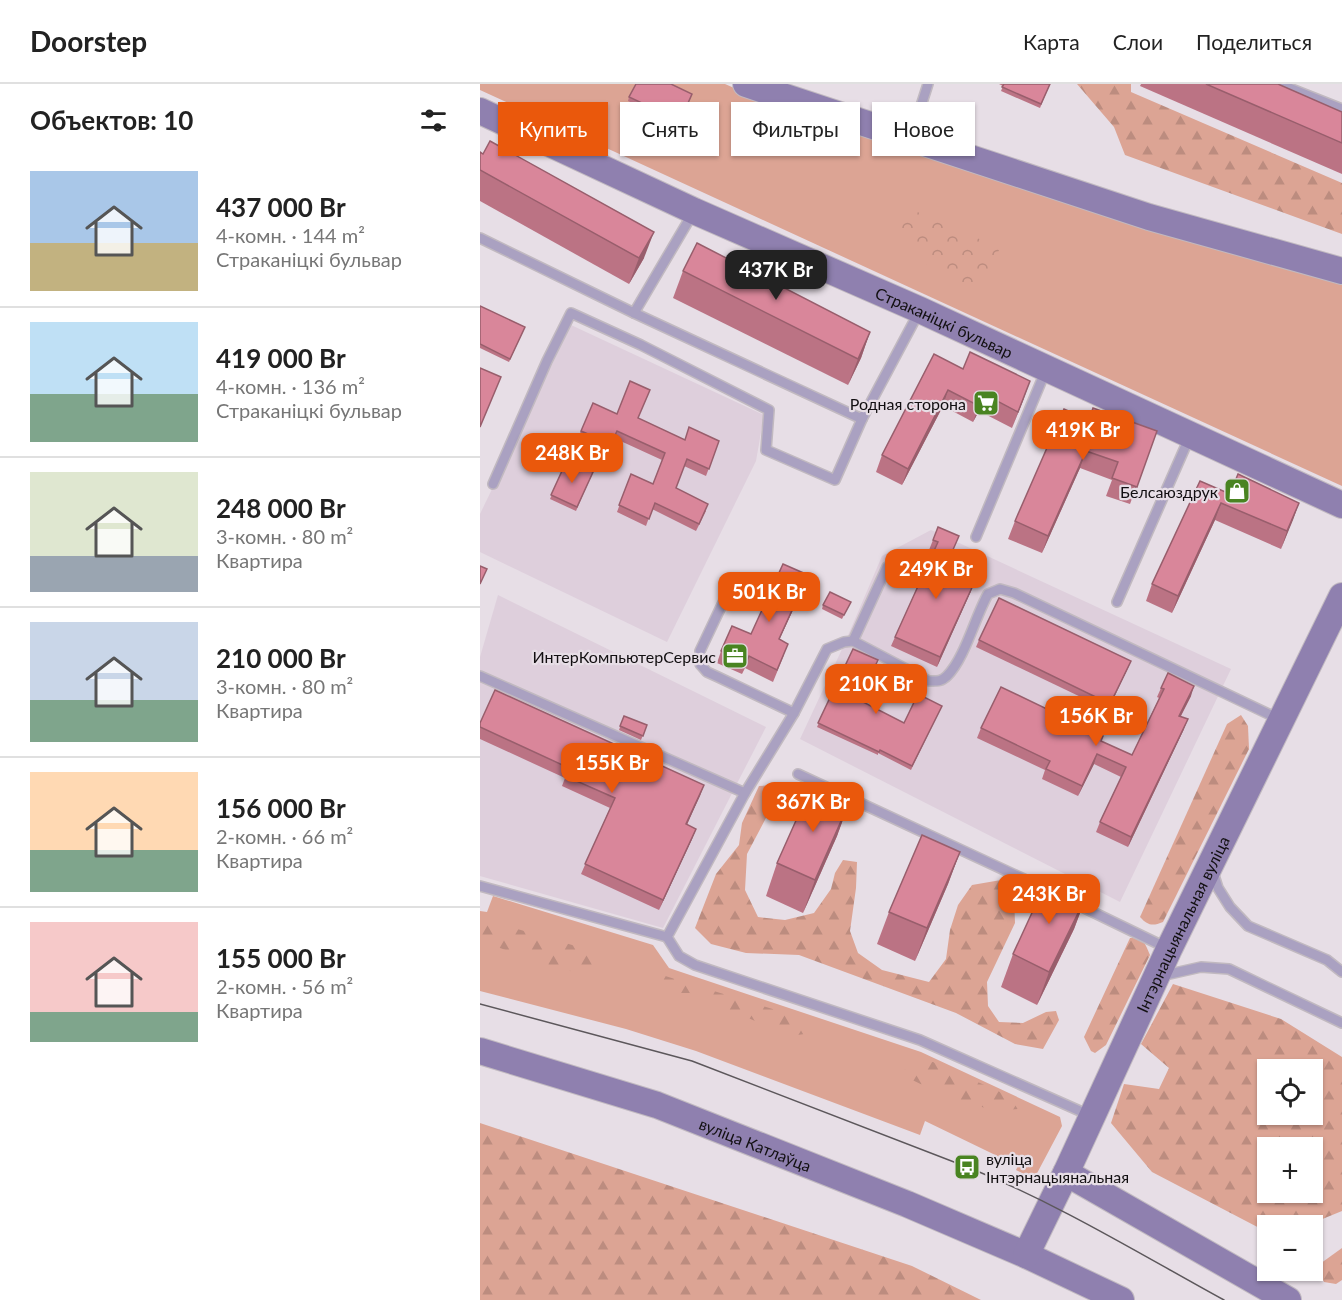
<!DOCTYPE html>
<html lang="ru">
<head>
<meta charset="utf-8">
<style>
  body { margin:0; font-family:Lato,sans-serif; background:#f2f2f2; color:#222; height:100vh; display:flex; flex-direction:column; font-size:22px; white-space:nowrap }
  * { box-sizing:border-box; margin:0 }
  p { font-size:20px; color:#767676 }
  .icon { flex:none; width:33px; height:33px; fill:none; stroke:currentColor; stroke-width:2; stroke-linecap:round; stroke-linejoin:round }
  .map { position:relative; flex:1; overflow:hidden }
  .side { display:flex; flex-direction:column; background:#fff; width:480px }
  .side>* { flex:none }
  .guide { position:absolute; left:18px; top:18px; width:570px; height:54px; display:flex; gap:12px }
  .buttons { position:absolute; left:777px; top:975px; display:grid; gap:12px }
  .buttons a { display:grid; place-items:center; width:66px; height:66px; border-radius:0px; background:#fff; box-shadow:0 2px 4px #0004; font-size:30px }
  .price { position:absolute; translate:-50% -51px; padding:0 14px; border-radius:12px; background:#ea580c; color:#fff; font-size:20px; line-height:39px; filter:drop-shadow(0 2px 3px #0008) }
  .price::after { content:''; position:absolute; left:50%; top:36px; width:18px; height:14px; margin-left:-9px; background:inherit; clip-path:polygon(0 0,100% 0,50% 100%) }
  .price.current { background:#222; color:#fff }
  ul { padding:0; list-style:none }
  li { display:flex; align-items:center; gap:18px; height:150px; padding:0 30px }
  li+li { border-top:2px solid #e0e0e0 }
  li span { display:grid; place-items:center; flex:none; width:168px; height:120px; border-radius:0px; color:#555 }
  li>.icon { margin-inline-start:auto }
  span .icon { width:72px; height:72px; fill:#fffc; stroke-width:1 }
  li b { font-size:26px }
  h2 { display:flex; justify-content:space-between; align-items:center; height:72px; padding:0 30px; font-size:26px }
  .tag { padding:0 21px; border-radius:0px; background:#fff; box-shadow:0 2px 4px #0004; font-size:21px; line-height:54px }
  .tag.current { background:#ea580c; color:#fff }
  header { display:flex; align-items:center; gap:36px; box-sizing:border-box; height:84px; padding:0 30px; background:#fff; border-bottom:2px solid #e0e0e0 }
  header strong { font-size:28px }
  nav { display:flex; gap:33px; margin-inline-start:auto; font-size:21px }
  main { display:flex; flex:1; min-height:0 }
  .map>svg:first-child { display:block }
  .built { fill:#decfdc }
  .grass { fill:#dca494 }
  .forest { fill:url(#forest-firs); fill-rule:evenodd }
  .park { fill:url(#park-crowns) }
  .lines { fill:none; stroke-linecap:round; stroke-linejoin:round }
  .lane-casing { stroke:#c1b9c0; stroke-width:12 }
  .secondary-casing { stroke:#c1b9c0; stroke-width:28 }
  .lane { stroke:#aaa1c1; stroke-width:9 }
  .secondary { stroke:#8f80af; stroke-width:26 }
  .tram { stroke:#5c575b; stroke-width:1.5 }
  .wall { fill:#bb7384 }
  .shaded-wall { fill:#985e6c }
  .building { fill:#d9869a; stroke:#985e6c; stroke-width:1.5 }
  .labels { text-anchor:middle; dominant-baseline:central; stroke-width:4.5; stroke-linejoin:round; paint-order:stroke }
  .street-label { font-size:16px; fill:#120f11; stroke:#e7dee6 }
  .poi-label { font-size:16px; fill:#120f11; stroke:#e7dee6; text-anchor:end }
</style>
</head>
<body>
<header>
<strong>Doorstep</strong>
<nav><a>Карта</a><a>Слои</a><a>Поделиться</a></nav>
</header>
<main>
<section class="side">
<h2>Объектов: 10<svg class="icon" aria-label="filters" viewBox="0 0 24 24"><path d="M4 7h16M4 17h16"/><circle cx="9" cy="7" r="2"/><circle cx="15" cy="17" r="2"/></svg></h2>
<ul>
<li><span style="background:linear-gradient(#a9c7e8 60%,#c2b280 0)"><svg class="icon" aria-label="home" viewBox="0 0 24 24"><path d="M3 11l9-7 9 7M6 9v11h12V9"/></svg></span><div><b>437 000 Br</b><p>4-комн. · 144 m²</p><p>Страканіцкі бульвар</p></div></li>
<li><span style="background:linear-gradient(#bfe0f5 60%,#7fa58c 0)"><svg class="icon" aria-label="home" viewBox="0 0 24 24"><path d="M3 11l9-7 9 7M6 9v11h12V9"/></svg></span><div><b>419 000 Br</b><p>4-комн. · 136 m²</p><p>Страканіцкі бульвар</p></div></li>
<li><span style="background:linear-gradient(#dfe7d0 70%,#9aa5b1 0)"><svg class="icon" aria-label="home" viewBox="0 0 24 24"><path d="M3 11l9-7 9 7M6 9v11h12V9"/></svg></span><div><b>248 000 Br</b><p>3-комн. · 80 m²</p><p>Квартира</p></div></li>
<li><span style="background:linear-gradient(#c9d6e8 65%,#7fa58c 0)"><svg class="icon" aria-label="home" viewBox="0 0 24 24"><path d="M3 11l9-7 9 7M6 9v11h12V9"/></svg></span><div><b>210 000 Br</b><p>3-комн. · 80 m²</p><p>Квартира</p></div></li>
<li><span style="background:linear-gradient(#ffd9b3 65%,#7fa58c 0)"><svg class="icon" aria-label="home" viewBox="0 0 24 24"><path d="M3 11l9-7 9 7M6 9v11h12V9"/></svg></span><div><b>156 000 Br</b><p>2-комн. · 66 m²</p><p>Квартира</p></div></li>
<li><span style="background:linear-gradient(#f6c9c9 75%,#7fa58c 0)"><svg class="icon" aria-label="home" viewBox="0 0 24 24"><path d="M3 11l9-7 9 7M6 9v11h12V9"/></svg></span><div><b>155 000 Br</b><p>2-комн. · 56 m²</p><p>Квартира</p></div></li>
</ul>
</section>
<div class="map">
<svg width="862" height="1216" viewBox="0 0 862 1216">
  <defs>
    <pattern id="forest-firs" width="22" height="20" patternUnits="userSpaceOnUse" patternTransform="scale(1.5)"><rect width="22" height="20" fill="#dca494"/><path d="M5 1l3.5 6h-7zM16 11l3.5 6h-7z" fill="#bc8c7f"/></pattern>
    <pattern id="park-crowns" width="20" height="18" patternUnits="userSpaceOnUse" patternTransform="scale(1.5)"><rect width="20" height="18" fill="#dca494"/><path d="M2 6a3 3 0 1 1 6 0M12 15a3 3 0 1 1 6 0" fill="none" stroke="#bc8c7f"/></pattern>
  </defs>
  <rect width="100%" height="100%" fill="#e7dee6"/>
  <g class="built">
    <polygon points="91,241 284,331 276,377 187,558 0,468 0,430"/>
    <polygon points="451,446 751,585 640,818 320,655 363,563 402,472"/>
    <polygon points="18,511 286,643 183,844 0,792 0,573"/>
  </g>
  <g class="grass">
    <polygon points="0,0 245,0 275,13 862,197 862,402 0,6"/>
    <polygon points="13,812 173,861 189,884 441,968 580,1033 582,1042 554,1095 536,1086 538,1082 445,1037 440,1051 216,967 146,945 0,907 0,827 7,828"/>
  </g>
  <g class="forest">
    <polygon points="597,0 651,0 651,8 862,99 862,150 645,71 634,43"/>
    <path d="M761,631L768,642L769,665L683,838C673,842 668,842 660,833L747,640Z"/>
    <polygon points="296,701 297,713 267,770 265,806 278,833 305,836 334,829 351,805 355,789 363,776 377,778 376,804 370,847 378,869 402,886 449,898 466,875 470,846 478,821 492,801 521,796 534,810 535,839 507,898 508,922 519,938 543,939 566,928 576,927 579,936 563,965 535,960 476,929 319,871 266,869 231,860 215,844 236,790 259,761 262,739 279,702"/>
    <polygon points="0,834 116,868 120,879 115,893 78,884 0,857"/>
    <path d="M650,854C664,854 665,859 670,871L626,961L615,969L611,967L604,953Z"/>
    <polygon points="175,891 182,891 325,935 334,943 332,949 310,952 210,909 188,909 175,903 172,897"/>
    <path d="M693,900L801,935L862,973V1127L840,1136L833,1143L832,1142H788L787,1148L672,1088L631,1039L644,1000L679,1005L689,984L661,960ZM788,986H832V1030H788ZM788,1064H832V1108H788Z"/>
    <path d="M434,978H453L529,1012L537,1019L538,1025C499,1030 459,1009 424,992L425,985Z"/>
    <polygon points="0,1039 432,1182 501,1216 0,1216"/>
    <polygon points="862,1164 862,1196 856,1200 844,1198 837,1182"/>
  </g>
  <polygon class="park" points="426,123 520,164 500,206 450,184 413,144"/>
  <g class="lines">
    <g class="lane-casing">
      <g id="lane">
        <polyline points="799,0 862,25"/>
        <polyline points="431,53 448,0"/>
        <polyline points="0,154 154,229 382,335 439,228"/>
        <polyline points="154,229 213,129"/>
        <polyline points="13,400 67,277 91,229 161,261 289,326 286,366 355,396 382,335"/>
        <polyline points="496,453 566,286"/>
        <path d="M248,508L220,567V580L227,588L238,593L314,629L347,565L364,558L373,557L449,597C456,597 461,598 467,592C485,574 495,533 508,510L520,505L534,509L799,635"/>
        <polyline points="637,518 710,352"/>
        <polyline points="373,557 407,483"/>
        <polyline points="0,592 265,709"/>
        <polyline points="314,629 265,709 187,853 199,872 215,881 440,956 609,1031"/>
        <polyline points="318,690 574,809"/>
        <polyline points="733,788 738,804 750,823 768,842 847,876 862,888"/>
        <polyline points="0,802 187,853"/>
        <polyline points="592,818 687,864"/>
        <polyline points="681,892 721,883 749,885 862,939"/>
      </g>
    </g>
    <g class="secondary-casing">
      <g id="secondary">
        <polyline points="266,0 669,133 862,187"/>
        <path id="s1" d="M0,27L214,127L440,226L862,421"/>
        <path id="s2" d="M0,967L177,1021L427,1120L546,1171L641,1216"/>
        <polyline points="586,1089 808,1216"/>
        <path id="s3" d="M546,1171L586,1089L689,865L862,512"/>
      </g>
    </g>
    <use href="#lane" class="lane"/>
    <use href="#secondary" class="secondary"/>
    <path class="tram" d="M0,920L212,977L487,1083C577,1119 660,1170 744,1216"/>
  </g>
  <g class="wall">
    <polygon points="519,0 570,0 560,24 521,7 523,2"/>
    <polygon points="661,0 798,0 862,28 862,90 660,2"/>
    <polygon points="212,10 199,41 148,17 149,13"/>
    <polygon points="0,68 164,174 149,200 0,117"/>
    <polygon points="203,187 390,248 381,274 368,301 193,214"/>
    <polygon points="0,222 45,243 29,278 0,264"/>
    <polygon points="483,285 544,314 532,344 499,327 493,338 463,322 422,401 396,388 402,371"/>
    <polygon points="137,330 158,334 205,356 239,357 226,392 204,382 196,404 226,427 216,447 172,425 166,442 137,428 151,390 173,400 182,376 134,354 129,367 98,354 101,347"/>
    <polygon points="609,336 677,347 650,420 626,412 632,396 600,384 562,469 528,455 535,437"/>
    <polygon points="87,376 113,388 96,427 70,415"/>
    <polygon points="720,397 750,410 819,419 801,465 735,436 692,529 666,517 672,500"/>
    <polygon points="479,452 465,484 491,507 457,583 411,562 453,468 449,466 453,456"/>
    <polygon points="328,491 324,502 299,556 304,571 293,598 265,584 262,590 237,579 241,567 271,550"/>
    <polygon points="371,518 362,535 342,525 343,521"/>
    <polygon points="499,556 651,577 628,626 496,563"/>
    <polygon points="373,565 379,616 424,639 462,622 431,686 398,669 398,671 337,643"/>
    <polygon points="681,604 711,612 701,632 704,645 648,763 616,748 620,738 641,693 614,680 598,712 562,695 565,686 497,654 501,644 623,652 621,657 652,671 679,614 677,613"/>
    <polygon points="144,632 167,641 161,656 139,646"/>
    <polygon points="0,639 224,701 207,741 216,745 212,755 179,826 101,790 130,724 82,702 85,694 0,655"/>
    <polygon points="369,719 357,752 323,829 286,812 297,779"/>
    <polygon points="480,768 468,800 435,877 397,860 409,828"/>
    <polygon points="606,813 594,845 557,921 521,903 533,870"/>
  </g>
  <g class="shaded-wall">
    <polygon points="174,148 164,174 149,200 159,174"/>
    <polygon points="390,248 381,274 368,301 378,275"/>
    <polygon points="550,297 544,314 532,344 538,328"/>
    <polygon points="468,306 463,322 422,401 428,385"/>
    <polygon points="504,310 499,327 493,338 499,322"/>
    <polygon points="606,367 600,384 562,469 568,452"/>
    <polygon points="741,419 735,436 692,529 698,512"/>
    <polygon points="819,419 813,436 801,465 807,447"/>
    <polygon points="328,491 324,502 294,567 299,555"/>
    <polygon points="495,497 491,507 457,583 460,573"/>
    <polygon points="651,577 648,584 628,626 630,620"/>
    <polygon points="714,602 711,612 696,641 699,632"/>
    <polygon points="708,635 704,645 648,763 651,753"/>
    <polygon points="617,670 614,680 598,712 602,702"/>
    <polygon points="224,701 220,712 202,751 206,740"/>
    <polygon points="369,719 357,752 323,829 335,796"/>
    <polygon points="216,745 212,755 179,826 183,816"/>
    <polygon points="480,768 468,800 435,877 447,844"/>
    <polygon points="606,813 594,845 557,921 569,888"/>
  </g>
  <g class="building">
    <polygon points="156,0 191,0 212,10 200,37 149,13"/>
    <polygon points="524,0 570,0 561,20 522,3"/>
    <polygon points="726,0 798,0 862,28 862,59"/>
    <polygon points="10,57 174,148 159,174 0,86 0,68 3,70"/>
    <polygon points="217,159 390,248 378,275 203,187"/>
    <polygon points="0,222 45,243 30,275 0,260"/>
    <polygon points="490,268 550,297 538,328 504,310 499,322 468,306 428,385 402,371 454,270 483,285"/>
    <polygon points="0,284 21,293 0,343"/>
    <polygon points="150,297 170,306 158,334 205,356 209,343 239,357 229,385 207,375 196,404 228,420 219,440 175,419 169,435 139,421 151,390 173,400 185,369 137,347 131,360 101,347 113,319 137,330"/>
    <polygon points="613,324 677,347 657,403 632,394 638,378 606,367 568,452 535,437 584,325 609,336"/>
    <polygon points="87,376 113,388 97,423 71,411"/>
    <polygon points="758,390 819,419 807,447 741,419 698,512 672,500 720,397 750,410"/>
    <polygon points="458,443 479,452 465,484 495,497 460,573 415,553 458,458 453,456"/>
    <polygon points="303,480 328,491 299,555 308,560 297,586 269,572 266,579 241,567 252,542 271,550"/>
    <polygon points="0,482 7,485 0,500"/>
    <polygon points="350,508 371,518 364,531 343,521"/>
    <polygon points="519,514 651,577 630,620 499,556"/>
    <polygon points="373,565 398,576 379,616 424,639 438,610 462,622 432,682 400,666 399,668 338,639"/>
    <polygon points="688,589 714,602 699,632 708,635 651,753 620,738 646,683 617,670 602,702 566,685 570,677 501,644 521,603 623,652 621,657 652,671 684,605 681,604"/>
    <polygon points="15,606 224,701 206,740 216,745 183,816 105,780 135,714 85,692 89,684 0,643 0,639"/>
    <polygon points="144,632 167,641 163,652 140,642"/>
    <polygon points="331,703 369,719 335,796 297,779"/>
    <polygon points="442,751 480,768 447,844 409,828"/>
    <polygon points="568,794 606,813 569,888 533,870"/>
  </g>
  <defs>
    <g id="supermarket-square" transform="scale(1.35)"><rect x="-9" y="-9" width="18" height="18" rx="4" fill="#498421" stroke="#e7dee6"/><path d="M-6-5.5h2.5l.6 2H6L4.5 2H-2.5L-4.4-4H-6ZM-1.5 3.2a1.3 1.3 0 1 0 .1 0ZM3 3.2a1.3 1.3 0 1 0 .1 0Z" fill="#fff"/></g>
    <g id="shop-square" transform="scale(1.35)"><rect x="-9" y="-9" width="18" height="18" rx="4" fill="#498421" stroke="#e7dee6"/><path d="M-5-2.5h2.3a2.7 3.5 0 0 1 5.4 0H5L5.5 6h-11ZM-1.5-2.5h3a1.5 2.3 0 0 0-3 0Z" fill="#fff"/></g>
    <g id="office-square" transform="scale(1.35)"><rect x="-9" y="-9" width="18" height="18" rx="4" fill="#498421" stroke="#e7dee6"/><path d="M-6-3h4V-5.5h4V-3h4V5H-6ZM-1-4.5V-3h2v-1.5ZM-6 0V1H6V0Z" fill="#fff"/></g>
    <g id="bus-square" transform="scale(1.35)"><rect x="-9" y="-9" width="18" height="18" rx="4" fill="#498421" stroke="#e7dee6"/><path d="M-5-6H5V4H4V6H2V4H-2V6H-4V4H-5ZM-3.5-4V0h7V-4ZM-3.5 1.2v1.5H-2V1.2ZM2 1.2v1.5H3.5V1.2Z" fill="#fff"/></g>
  </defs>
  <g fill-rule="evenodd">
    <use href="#supermarket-square" x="506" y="319"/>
    <use href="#shop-square" x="757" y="407"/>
    <use href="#office-square" x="255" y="572"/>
    <use href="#bus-square" x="487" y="1083"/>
  </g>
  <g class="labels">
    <g class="street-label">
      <text stroke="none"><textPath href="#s1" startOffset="510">Страканіцкі бульвар</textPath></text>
      <text stroke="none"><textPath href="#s3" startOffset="366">Інтэрнацыянальная вуліца</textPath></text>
      <text stroke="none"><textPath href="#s2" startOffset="291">вуліца Катлаўца</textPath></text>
    </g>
    <g class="poi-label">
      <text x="486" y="319">Родная сторона</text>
      <text x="738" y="407">Белсаюздрук</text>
      <text x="236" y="572">ИнтерКомпьютерСервис</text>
      <text x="506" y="1074" text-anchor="start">вуліца<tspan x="506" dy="18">Інтэрнацыянальная</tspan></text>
    </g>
  </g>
</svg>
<div class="buttons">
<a><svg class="icon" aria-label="locate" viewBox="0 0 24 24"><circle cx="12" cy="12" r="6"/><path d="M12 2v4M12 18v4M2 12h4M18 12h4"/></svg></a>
<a>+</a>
<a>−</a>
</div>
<b class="price current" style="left:296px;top:217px">437K Br</b>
<b class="price" style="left:603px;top:377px">419K Br</b>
<b class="price" style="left:92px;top:400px">248K Br</b>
<b class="price" style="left:456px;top:516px">249K Br</b>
<b class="price" style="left:289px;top:539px">501K Br</b>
<b class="price" style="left:396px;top:631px">210K Br</b>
<b class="price" style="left:616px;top:663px">156K Br</b>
<b class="price" style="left:132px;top:710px">155K Br</b>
<b class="price" style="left:333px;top:749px">367K Br</b>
<b class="price" style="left:569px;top:841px">243K Br</b>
<div class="guide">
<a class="tag current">Купить</a>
<a class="tag">Снять</a>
<a class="tag">Фильтры</a>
<a class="tag">Новое</a>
</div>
</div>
</main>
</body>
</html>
